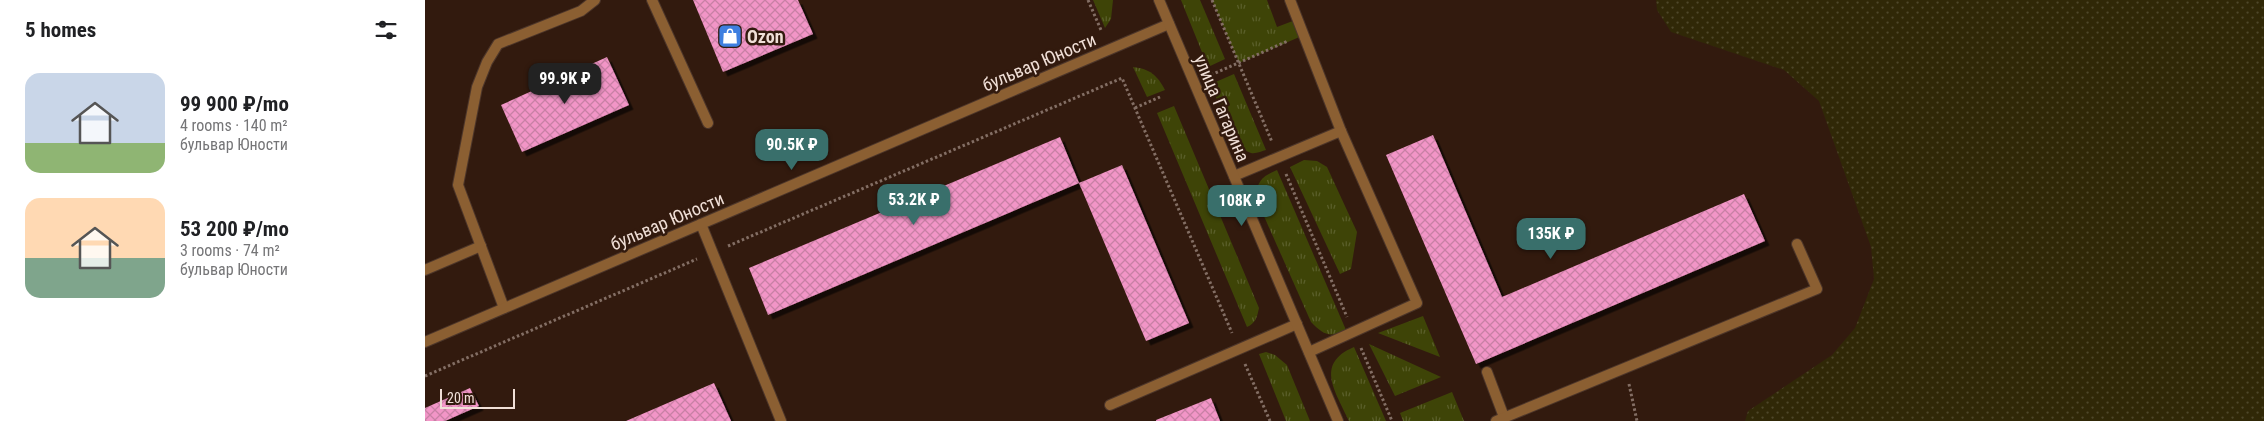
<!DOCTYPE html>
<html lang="en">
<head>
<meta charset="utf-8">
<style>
  body { margin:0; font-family:"Roboto Condensed",sans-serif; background:#f6f6f6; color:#202124; height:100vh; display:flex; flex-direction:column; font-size:19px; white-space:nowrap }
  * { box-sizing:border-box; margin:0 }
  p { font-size:16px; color:#757577 }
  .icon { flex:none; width:28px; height:28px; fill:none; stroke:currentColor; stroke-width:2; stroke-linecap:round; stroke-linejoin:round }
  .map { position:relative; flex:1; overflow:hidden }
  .sheet { display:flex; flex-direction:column; background:#fff; width:425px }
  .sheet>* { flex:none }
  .scale { position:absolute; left:15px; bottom:12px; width:75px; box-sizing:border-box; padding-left:5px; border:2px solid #f0dfd7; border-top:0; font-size:14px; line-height:18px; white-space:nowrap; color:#f0dfd7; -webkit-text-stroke:4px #321a0e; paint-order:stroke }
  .price { position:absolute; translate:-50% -42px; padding:0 11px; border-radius:10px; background:#396f6b; color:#fff; font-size:16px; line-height:32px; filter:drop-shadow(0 1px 2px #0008) }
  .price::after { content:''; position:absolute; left:50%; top:30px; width:15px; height:11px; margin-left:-8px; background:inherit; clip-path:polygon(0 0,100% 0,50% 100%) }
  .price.current { background:#222; color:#fff }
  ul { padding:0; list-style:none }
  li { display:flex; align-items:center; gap:15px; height:125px; padding:0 25px }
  li span { display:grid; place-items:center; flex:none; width:140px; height:100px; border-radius:15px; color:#555 }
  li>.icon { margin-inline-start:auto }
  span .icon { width:60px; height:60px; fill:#fffc; stroke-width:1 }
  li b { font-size:21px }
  h2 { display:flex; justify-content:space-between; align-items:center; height:60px; padding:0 25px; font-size:21px }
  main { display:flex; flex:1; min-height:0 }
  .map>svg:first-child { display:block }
  .grass { fill:url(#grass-tufts) }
  .sand { fill:url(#sand-dots) }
  .building { fill:url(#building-cross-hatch); filter:url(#shadow) }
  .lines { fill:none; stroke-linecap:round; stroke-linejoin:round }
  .service-casing { stroke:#4d362a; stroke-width:12 }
  .minor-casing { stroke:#4d362a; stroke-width:12 }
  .tertiary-casing { stroke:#4d362a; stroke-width:12 }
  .path { stroke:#836e64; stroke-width:3; stroke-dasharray:2.5 2.5; stroke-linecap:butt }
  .service { stroke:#8b5f32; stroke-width:10 }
  .minor { stroke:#8b5f32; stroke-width:10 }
  .tertiary { stroke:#8b5f32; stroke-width:10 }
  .labels { text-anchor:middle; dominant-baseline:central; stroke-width:5; stroke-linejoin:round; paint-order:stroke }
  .poi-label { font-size:18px; font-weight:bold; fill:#f0dfd7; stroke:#321a0e; text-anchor:start }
  .street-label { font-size:18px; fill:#f0dfd7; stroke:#321a0e }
</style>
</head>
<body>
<main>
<section class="sheet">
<h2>5 homes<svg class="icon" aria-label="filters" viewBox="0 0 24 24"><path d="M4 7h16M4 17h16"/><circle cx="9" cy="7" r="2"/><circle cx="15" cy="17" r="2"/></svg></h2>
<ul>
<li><span style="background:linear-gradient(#c9d6e8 70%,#8fb573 0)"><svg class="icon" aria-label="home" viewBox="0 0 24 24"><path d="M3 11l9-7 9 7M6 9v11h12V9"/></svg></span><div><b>99 900 ₽/mo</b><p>4 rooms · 140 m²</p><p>бульвар Юности</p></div></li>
<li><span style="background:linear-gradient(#ffd9b3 60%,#7fa58c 0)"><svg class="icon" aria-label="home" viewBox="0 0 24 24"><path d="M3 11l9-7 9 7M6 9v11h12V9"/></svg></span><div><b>53 200 ₽/mo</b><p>3 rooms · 74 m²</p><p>бульвар Юности</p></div></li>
</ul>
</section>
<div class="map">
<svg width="1839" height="421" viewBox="0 0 1839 421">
  <defs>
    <pattern id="grass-tufts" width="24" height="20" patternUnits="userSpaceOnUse" patternTransform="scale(1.25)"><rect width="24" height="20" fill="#3e4407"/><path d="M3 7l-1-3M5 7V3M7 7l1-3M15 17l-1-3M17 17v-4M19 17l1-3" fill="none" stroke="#5a5f2a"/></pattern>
    <pattern id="sand-dots" width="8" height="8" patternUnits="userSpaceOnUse" patternTransform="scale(1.25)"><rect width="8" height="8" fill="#302807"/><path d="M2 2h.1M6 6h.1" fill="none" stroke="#4e472a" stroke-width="1.8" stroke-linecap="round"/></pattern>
    <pattern id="building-cross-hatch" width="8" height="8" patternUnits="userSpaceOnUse" patternTransform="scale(1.25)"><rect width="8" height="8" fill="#f295c7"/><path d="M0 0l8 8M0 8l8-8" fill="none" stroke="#c880a5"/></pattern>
    <filter id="shadow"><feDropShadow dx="4.5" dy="4.5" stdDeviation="0" flood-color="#0009"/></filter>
  </defs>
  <rect width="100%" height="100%" fill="#321a0e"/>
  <g class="grass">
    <polygon points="668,0 688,0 686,19 680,28"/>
    <polygon points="756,0 775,0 800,59 783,67"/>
    <polygon points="787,0 842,0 852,27 873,19 879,35 814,63"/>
    <path d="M708,67C725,69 732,75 740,90L722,97Z"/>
    <path d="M809,74L841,150C837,151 831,154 826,153C807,148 793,101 786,84Z"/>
    <path d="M749,106L834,308C832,317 831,323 822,327L732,113Z"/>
    <polygon points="879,160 892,161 902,167 932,232 926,269 915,274 865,167"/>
    <path d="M852,170L921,330C904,338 899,335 886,322L830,196C833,180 838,176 852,170Z"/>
    <polygon points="998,316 1015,357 953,333"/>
    <polygon points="944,344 1016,377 970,396"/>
    <path d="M929,347L961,421H924C911,392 889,364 929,347Z"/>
    <polygon points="841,352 850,355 862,365 885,421 861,421 834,354"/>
    <polygon points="1027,392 1039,421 978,421 975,413"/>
  </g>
  <polygon class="sand" points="1231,0 1839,0 1839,421 1320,421 1323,411 1407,355 1430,328 1449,279 1446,247 1394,101 1359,70 1246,32 1232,10"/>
  <g class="building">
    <polygon points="268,0 373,0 388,34 298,72"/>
    <polygon points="182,57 204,105 97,152 76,105"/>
    <polygon points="1008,135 1077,297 1319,194 1340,241 1051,364 961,155"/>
    <polygon points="635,137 654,183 343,315 324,268"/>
    <polygon points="697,165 764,323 721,341 654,183"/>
    <polygon points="289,383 306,421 201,421"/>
    <polygon points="45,388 54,406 20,421 0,421 0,408"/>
    <polygon points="786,398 795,421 731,421 731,420"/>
  </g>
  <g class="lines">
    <g class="service-casing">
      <g id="service">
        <polyline points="227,0 283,123"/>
        <polyline points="865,0 916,131"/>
        <polyline points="809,176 916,131 992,303 884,352"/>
        <polyline points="276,224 356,421"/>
        <polyline points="0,270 56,246"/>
        <polyline points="79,308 33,185 52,87 62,62 73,44 156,11 170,0"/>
        <polyline points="1062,372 1079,417"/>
        <polyline points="685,405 872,324"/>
        <polyline points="1071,421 1392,289 1372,244"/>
      </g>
    </g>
    <g class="minor-casing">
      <polyline id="minor" points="0,342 744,24"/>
    </g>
    <g class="tertiary-casing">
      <polyline id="tertiary" points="734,0 913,421"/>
    </g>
    <g class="path">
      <polyline points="663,0 676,30"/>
      <polyline points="787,0 847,142"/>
      <polyline points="786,75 863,41"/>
      <polyline points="710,108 735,97"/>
      <polyline points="861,174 922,317"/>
      <polyline points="303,246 697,78 807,333"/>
      <polyline points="936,348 967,421"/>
      <polyline points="820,364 845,421"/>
      <polyline points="0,376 272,259"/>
      <polyline points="1204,384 1212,421"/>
    </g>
    <use href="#service" class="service"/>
    <use href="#minor" class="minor"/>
    <use href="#tertiary" class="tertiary"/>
  </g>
  <defs>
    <g id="shop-square" transform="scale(1.25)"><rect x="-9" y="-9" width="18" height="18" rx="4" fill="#3f7fe0" stroke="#321a0e"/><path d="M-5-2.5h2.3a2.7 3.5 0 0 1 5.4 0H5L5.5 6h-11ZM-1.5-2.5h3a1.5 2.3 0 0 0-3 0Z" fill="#fff"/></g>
  </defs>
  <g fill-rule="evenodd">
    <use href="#shop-square" x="305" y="36"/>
  </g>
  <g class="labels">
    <g class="poi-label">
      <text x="322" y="36">Ozon</text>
    </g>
    <g class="street-label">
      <text transform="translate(614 62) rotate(-23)">бульвар Юности</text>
      <text transform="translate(797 108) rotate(67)">улица Гагарина</text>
      <text transform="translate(242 221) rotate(-23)">бульвар Юности</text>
    </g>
  </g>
</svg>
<div class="scale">20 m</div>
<b class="price current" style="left:140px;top:105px">99.9K ₽</b>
<b class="price" style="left:367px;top:171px">90.5K ₽</b>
<b class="price" style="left:489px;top:226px">53.2K ₽</b>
<b class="price" style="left:817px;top:227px">108K ₽</b>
<b class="price" style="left:1126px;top:260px">135K ₽</b>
</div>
</main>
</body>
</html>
